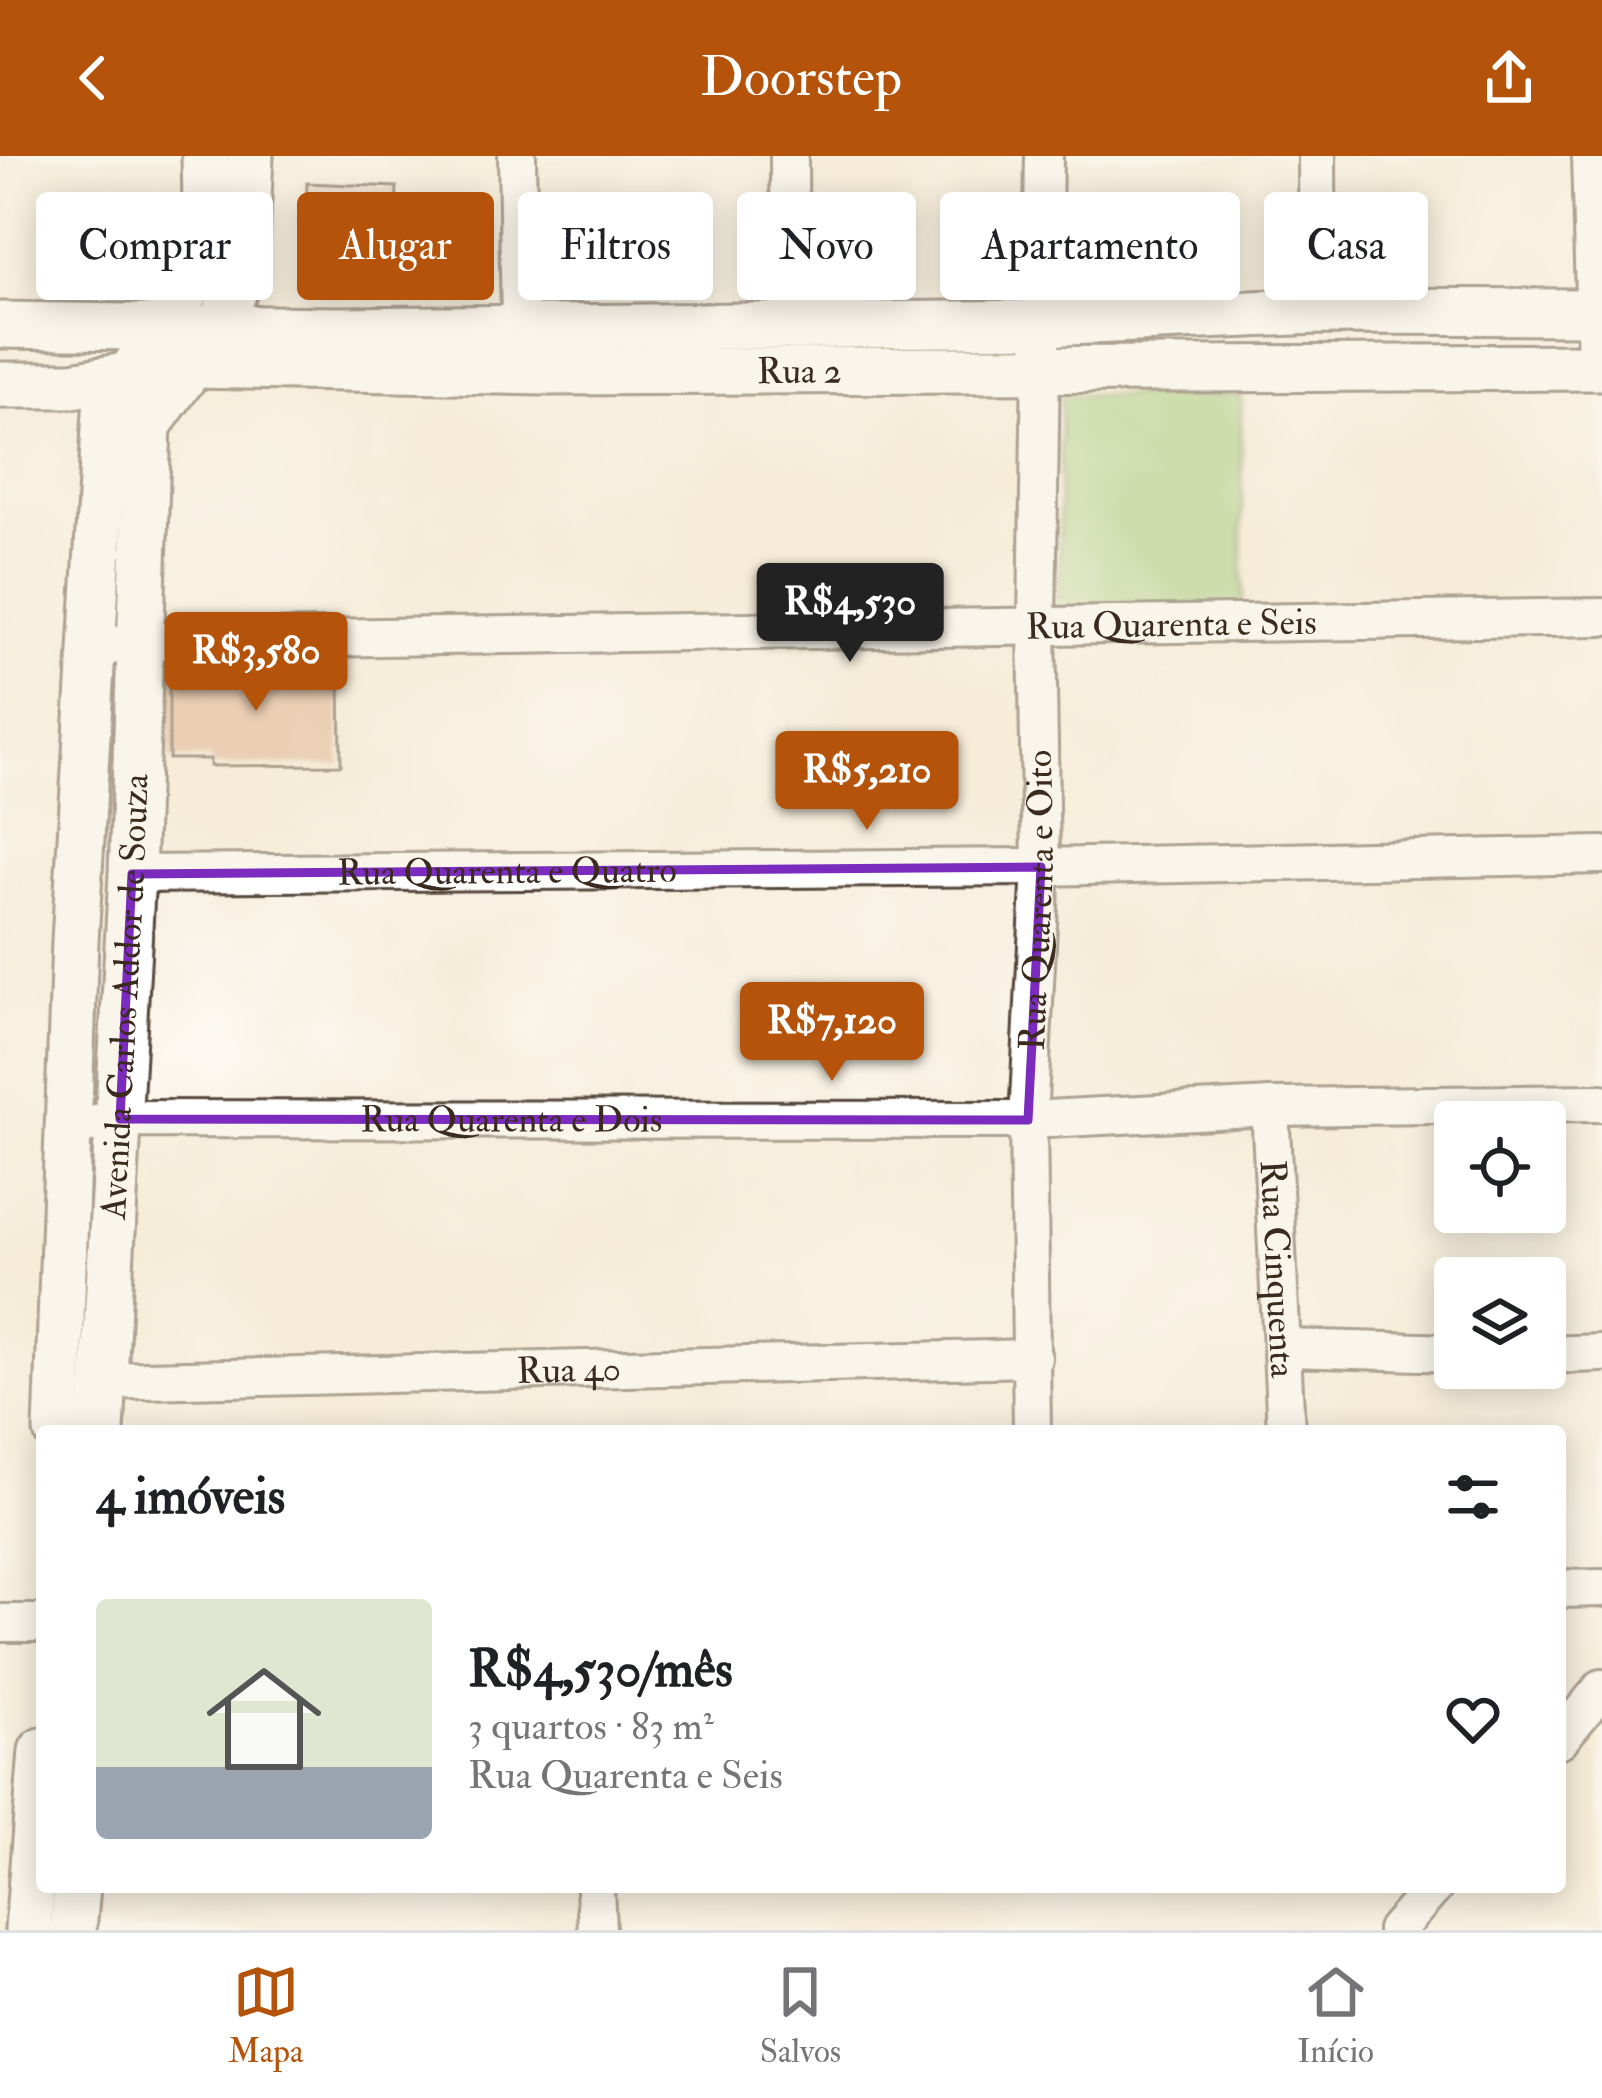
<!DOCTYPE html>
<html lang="pt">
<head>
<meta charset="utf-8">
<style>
  body { margin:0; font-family:"IM FELL Double Pica",serif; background:#f2f2f2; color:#202124; height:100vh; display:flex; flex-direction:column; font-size:45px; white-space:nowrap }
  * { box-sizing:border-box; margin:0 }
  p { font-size:39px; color:#757577 }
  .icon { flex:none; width:66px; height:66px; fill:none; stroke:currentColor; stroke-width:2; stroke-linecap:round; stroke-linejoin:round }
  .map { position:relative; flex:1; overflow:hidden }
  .sheet { position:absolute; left:36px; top:1269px; width:1530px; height:468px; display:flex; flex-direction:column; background:#fff; border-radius:12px; box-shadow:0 6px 30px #0003 }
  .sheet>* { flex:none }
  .top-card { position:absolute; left:36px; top:36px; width:1530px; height:108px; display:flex; gap:24px }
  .fabs { position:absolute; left:1434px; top:945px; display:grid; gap:24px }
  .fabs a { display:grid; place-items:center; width:132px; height:132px; border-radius:12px; background:#fff; box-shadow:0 6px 30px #0003; font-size:60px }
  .price { position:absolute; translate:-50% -102px; padding:0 27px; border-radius:12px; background:#b45309; color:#fff; font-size:39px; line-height:78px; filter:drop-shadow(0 3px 6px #0008) }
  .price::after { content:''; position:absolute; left:50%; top:72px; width:36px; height:27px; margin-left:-18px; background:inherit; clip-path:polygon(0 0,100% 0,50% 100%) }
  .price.active { background:#222; color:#fff }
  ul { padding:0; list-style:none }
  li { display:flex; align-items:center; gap:36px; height:300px; padding:0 60px }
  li+li { border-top:3px solid #e0e0e0 }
  li span { display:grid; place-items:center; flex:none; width:336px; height:240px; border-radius:12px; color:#555 }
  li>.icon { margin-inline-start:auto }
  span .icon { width:144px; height:144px; fill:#fffc; stroke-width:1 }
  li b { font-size:51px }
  h2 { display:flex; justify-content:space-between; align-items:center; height:144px; padding:0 60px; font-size:51px }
  .tag { padding:0 42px; border-radius:12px; background:#fff; box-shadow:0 6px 30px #0003; font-size:42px; line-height:108px }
  .tag.active { background:#b45309; color:#fff }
  header { display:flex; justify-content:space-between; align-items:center; height:156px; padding:0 60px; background:#b45309; color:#fff; font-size:54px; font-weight:600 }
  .tabs { display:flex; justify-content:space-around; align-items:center; height:168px; border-top:3px solid #e0e0e0; background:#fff; font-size:33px; color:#757577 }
  .tabs a { display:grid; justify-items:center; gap:6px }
  .tabs .active { color:#b45309 }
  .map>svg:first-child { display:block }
  .green { fill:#9dc976; stroke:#6c7a4a; stroke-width:3 }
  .building { fill:#dda987 }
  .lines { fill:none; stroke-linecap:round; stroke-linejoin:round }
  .minor-casing { stroke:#57473a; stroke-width:42 }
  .tertiary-casing { stroke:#57473a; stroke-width:51 }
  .minor { stroke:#fff; stroke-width:36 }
  .tertiary { stroke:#fff; stroke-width:45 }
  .marked { fill:none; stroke:#7b2cbf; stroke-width:9; stroke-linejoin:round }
  .labels { text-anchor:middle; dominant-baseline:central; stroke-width:9; stroke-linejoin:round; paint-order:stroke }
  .street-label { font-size:36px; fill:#3b2a1e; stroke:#fff }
</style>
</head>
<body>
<header><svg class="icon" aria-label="back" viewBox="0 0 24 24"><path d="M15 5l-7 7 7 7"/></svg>Doorstep<svg class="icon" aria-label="share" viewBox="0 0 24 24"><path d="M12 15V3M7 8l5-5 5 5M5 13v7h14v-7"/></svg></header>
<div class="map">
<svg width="1602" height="1774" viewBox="0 0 1602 1774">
  <rect width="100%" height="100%" fill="#fff"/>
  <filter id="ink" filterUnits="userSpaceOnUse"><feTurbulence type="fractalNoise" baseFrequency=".00833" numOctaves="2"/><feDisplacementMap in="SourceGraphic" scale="24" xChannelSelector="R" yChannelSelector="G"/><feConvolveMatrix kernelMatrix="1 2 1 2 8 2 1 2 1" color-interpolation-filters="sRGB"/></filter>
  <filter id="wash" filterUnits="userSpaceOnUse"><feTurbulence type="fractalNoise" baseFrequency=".004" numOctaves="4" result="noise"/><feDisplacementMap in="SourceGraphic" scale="48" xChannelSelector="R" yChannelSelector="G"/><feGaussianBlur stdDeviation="2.7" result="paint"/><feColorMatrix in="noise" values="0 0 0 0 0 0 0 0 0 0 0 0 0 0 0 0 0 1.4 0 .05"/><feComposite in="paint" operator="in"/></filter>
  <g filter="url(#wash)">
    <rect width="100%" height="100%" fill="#f6ecd8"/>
    <polygon class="green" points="1061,239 1241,239 1243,450 1058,454"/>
    <g id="blocks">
      <g class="building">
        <polygon points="307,27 397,31 392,127 304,124"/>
        <polygon points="340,507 341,609 210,610 210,603 169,603 169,509"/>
      </g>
    </g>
  </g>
  <g filter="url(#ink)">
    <use href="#blocks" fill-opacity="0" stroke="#57473a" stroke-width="3"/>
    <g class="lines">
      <g class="minor-casing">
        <g id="minor">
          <polyline points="517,0 520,168"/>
          <polyline points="789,0 790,168"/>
          <polyline points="1317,0 1318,155"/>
          <polyline points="1590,0 1596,211"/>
          <path id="s1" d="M92,493L141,485L1602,461"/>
          <path id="s2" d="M132,718L1041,711L1602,699"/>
          <path id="s3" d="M1270,951L1286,1275"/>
          <path id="s4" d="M68,972L120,963L1028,964L1270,951L1602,947"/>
          <polyline points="1286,1192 1455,1197"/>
          <polyline points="1545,1199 1602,1197"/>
          <path id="s5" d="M104,1225L1033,1202"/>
          <path id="s6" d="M1032,1275L1028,964L1041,711L1037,470L1044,0"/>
          <polyline points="1560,1433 1602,1432"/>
          <polyline points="0,1467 42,1467"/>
          <polyline points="1560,1583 1602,1532"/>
          <polyline points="595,1731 597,1774"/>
          <polyline points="1396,1774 1434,1731"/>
        </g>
      </g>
      <g class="tertiary-casing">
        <g id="tertiary">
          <polyline points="0,169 335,174 1044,167 1318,155 1602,156"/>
          <path id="s7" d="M0,229H72L192,209L544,216L1602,211"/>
          <polyline points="57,1275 75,785 106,255 194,122 206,48 205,0"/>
          <path id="s8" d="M101,1275L132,718L148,269L221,169L245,106L250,0"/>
          <polyline points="28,1774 42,1595"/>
          <polyline points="73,1774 77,1731"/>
        </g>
      </g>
      <use href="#minor" class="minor"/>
      <use href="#tertiary" class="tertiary"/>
    </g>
  </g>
  <path d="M0 0H1602V1774H0ZM1041,711L1028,964L120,963L132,718Z" fill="#f6ecd8" fill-opacity=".55" fill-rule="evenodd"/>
  <path class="marked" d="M1041,711L1028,964L120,963L132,718Z"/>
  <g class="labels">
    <g class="street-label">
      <text stroke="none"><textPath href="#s7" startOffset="801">Rua 2</textPath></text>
      <text stroke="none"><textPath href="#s1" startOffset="1080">Rua Quarenta e Seis</textPath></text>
      <text stroke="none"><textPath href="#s2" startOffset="375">Rua Quarenta e Quatro</textPath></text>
      <text stroke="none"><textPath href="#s6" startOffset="531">Rua Quarenta e Oito</textPath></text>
      <text stroke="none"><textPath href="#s8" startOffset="435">Avenida Carlos Addor de Souza</textPath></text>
      <text stroke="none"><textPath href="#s4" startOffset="444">Rua Quarenta e Dois</textPath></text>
      <text stroke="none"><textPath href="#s3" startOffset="162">Rua Cinquenta</textPath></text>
      <text stroke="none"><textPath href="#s5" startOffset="465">Rua 40</textPath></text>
    </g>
  </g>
</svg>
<div class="fabs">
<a><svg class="icon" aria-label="locate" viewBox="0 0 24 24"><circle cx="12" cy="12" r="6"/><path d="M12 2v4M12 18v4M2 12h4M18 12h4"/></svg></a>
<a><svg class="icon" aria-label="layers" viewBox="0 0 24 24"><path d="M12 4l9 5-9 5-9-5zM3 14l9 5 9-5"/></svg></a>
</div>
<b class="price active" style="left:850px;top:509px">R$4,530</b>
<b class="price" style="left:256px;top:558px">R$3,580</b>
<b class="price" style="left:867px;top:677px">R$5,210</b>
<b class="price" style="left:832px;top:928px">R$7,120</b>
<div class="top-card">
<a class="tag">Comprar</a>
<a class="tag active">Alugar</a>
<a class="tag">Filtros</a>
<a class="tag">Novo</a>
<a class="tag">Apartamento</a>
<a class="tag">Casa</a>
</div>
<section class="sheet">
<h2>4 imóveis<svg class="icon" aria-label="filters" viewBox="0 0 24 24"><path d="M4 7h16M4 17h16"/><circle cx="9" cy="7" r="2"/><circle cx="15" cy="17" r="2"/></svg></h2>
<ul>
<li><span style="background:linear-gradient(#dfe7d0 70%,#9aa5b1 0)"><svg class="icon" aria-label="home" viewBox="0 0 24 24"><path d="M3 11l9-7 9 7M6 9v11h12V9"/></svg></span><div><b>R$4,530/mês</b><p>3 quartos · 83 m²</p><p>Rua Quarenta e Seis</p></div><svg class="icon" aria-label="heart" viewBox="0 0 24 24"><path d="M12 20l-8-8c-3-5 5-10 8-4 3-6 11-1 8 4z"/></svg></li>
</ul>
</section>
</div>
<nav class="tabs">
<a class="active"><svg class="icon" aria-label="map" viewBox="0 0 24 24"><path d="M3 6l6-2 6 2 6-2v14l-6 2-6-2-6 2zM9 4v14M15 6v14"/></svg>Mapa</a>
<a><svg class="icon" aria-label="saved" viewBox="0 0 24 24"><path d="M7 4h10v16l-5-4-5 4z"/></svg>Salvos</a>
<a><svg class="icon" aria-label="home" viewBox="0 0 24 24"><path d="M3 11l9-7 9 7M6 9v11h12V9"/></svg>Início</a>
</nav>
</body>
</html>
